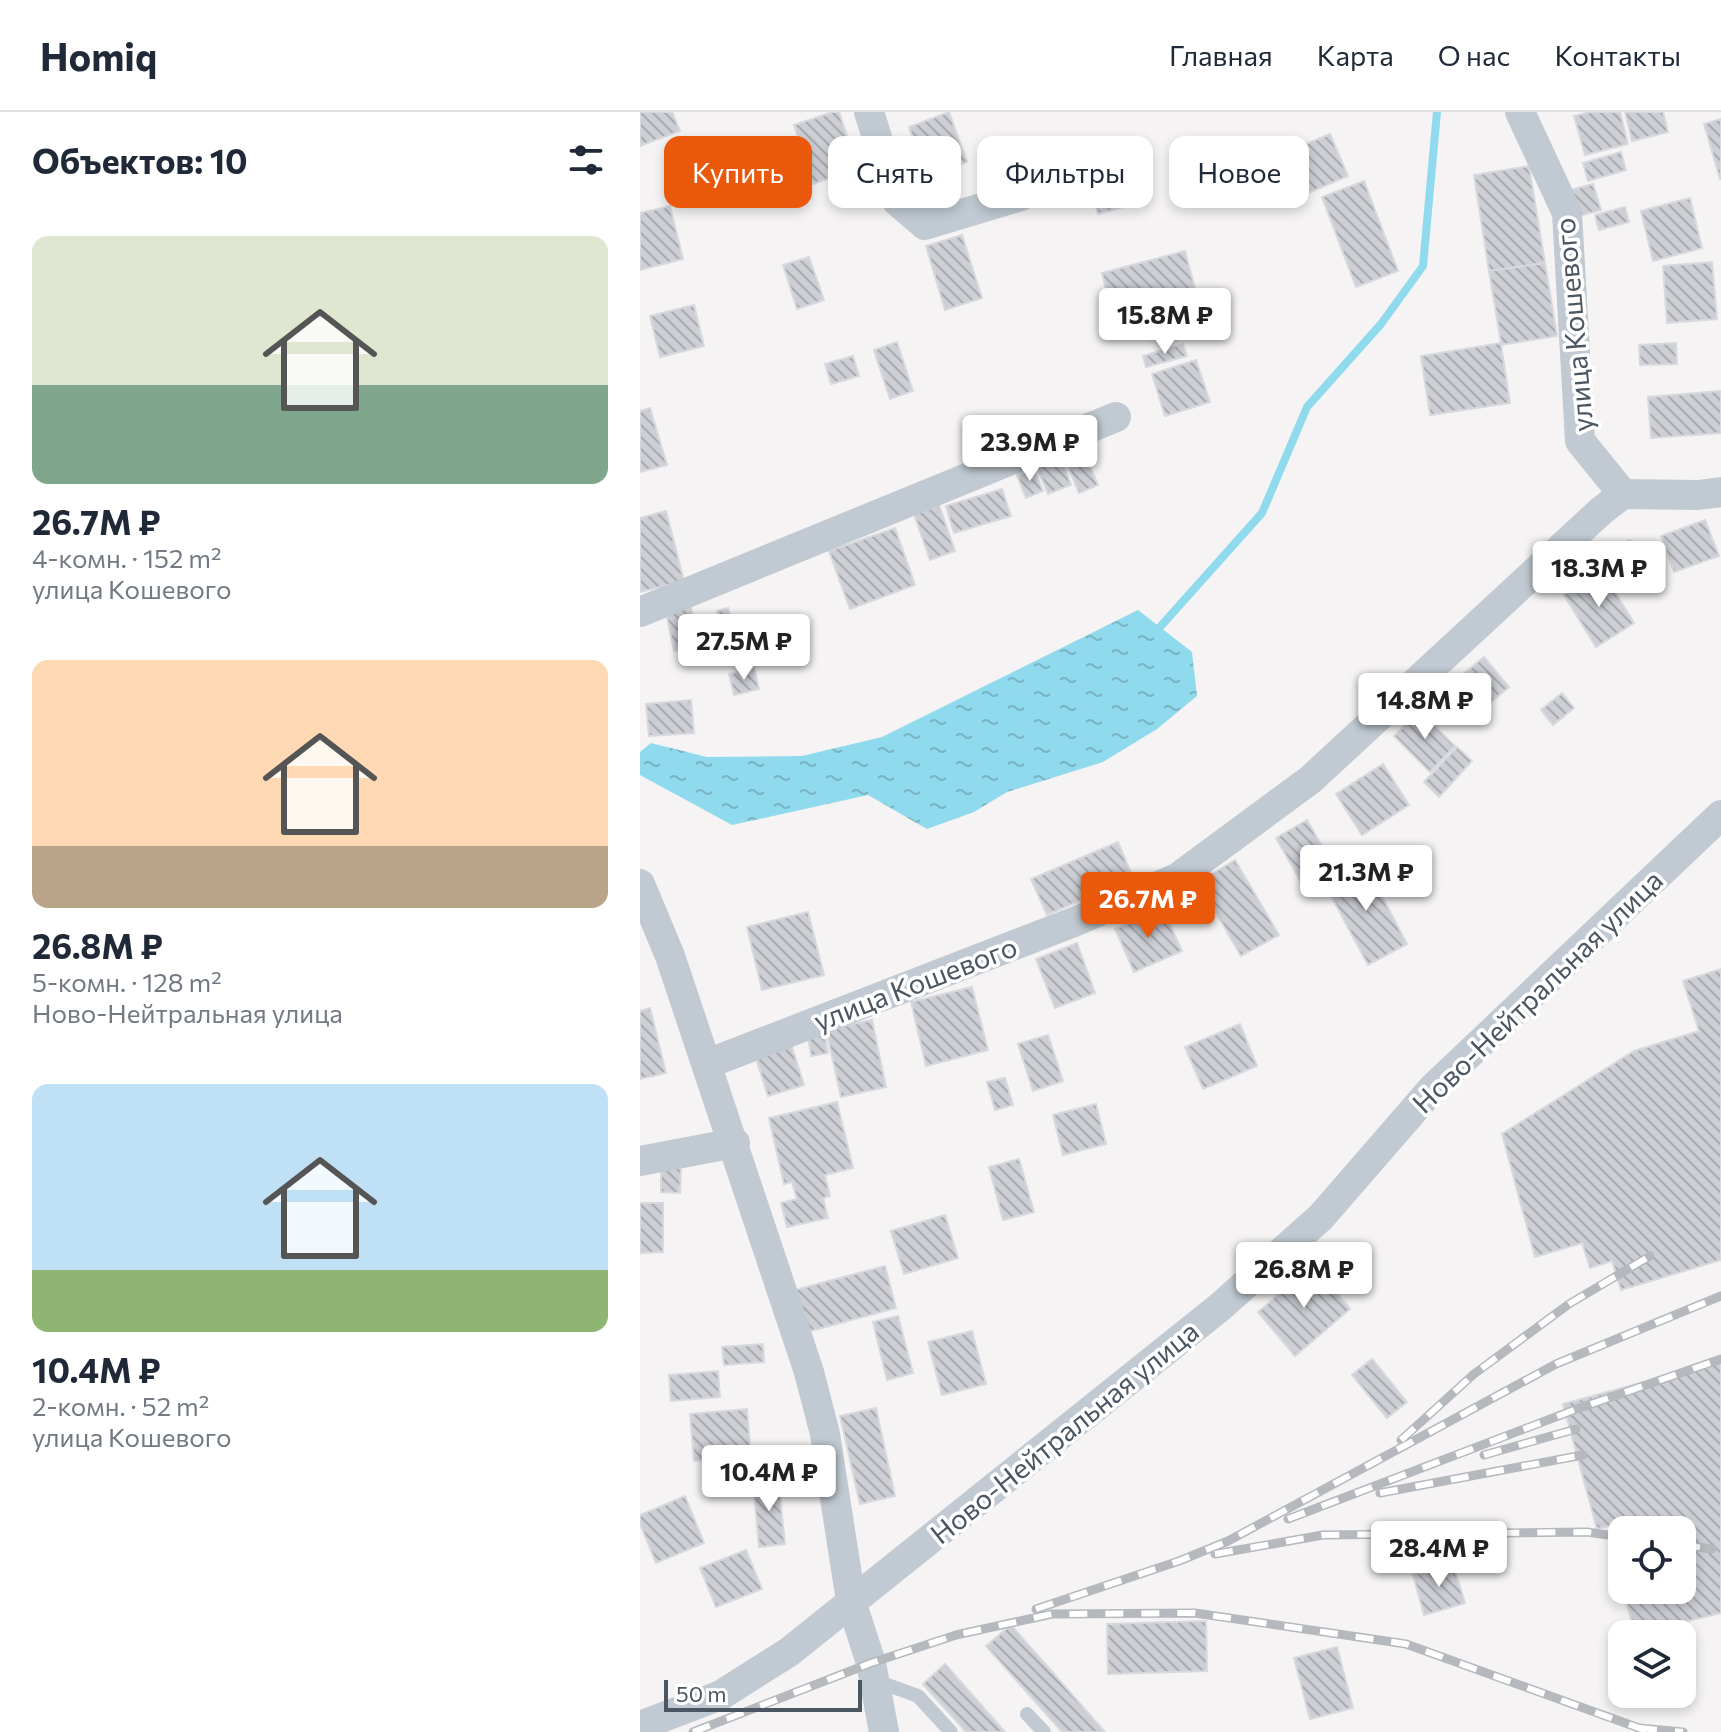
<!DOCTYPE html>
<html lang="ru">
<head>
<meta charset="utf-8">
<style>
  body { margin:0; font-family:Commissioner,sans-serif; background:#f6f6f7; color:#1f2937; height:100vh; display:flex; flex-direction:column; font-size:30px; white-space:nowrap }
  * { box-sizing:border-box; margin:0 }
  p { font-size:26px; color:#747a83 }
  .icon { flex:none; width:44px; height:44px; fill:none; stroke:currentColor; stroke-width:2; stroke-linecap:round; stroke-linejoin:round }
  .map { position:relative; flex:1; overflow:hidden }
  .sheet { display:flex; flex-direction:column; background:#fff; width:640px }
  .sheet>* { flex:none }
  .top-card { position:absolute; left:24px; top:24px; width:760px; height:72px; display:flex; gap:16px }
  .controls { position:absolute; left:968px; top:1404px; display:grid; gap:16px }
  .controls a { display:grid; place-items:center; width:88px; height:88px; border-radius:16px; background:#fff; box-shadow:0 4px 12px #0003; font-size:40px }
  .scale { position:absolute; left:24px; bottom:20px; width:198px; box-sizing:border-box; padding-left:8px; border:4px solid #4a5661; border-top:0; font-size:22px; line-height:28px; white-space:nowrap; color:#4a5661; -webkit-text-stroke:6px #fff; paint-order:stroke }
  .price { position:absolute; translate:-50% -68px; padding:0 18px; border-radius:8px; background:#fff; color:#222; font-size:26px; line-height:52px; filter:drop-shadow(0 2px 4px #0008) }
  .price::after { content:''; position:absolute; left:50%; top:48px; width:24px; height:18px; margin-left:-12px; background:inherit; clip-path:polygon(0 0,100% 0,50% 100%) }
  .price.selected { background:#ea580c; color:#fff }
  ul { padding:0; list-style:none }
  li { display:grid; align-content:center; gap:16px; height:424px; padding:0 32px }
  li span { display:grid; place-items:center; height:248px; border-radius:16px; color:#555 }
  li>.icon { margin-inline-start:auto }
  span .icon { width:144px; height:144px; fill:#fffc; stroke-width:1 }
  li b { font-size:34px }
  h2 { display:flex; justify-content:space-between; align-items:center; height:96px; padding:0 32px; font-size:34px }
  .pill { padding:0 28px; border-radius:16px; background:#fff; box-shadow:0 4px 12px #0003; font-size:28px; line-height:72px }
  .pill.selected { background:#ea580c; color:#fff }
  header { display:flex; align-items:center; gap:48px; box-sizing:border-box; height:112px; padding:0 40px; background:#fff; border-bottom:2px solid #e0e1e3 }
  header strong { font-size:38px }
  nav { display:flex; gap:44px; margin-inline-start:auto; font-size:28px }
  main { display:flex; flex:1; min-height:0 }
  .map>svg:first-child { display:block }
  .water { fill:url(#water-ripples) }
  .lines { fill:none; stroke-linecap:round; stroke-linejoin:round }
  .stream { stroke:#90daee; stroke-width:8 }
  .building { fill:url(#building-back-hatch); stroke:#d7d9de; stroke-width:2 }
  .service { stroke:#c1cad2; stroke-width:14 }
  .minor { stroke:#c1cad2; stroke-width:30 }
  .rail-casing { stroke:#b5b8bd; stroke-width:9 }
  .rail { stroke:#fff; stroke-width:6; stroke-dasharray:18; stroke-linecap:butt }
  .labels { text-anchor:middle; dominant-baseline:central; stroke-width:7; stroke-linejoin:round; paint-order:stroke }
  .street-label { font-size:28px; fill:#4a5661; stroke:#fff }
</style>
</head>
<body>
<header>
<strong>Homiq</strong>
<nav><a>Главная</a><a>Карта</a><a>О нас</a><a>Контакты</a></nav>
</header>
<main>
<section class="sheet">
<h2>Объектов: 10<svg class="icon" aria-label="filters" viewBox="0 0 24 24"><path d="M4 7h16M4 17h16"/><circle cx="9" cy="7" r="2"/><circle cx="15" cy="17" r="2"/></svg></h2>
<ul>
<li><span style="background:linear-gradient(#dfe7d0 60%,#7fa58c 0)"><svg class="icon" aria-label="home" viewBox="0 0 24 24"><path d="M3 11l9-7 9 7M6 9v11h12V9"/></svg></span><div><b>26.7M ₽</b><p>4-комн. · 152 m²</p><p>улица Кошевого</p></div></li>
<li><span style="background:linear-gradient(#ffd9b3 75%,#b9a48a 0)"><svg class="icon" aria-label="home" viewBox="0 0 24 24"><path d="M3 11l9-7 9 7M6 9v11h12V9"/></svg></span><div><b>26.8M ₽</b><p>5-комн. · 128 m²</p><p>Ново-Нейтральная улица</p></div></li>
<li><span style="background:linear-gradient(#bfe0f5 75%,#8fb573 0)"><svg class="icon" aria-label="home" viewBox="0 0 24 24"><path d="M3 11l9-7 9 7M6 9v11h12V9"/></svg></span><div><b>10.4M ₽</b><p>2-комн. · 52 m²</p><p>улица Кошевого</p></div></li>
</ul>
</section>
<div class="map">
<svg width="1081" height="1620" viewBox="0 0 1081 1620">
  <defs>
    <pattern id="water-ripples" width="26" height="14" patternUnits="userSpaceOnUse" patternTransform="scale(2)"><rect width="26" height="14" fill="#90daee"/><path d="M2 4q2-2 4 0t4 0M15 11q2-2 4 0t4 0" fill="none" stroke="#78b4c4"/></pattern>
    <pattern id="building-back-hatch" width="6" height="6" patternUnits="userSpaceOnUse" patternTransform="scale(2)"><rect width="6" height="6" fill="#cdcfd5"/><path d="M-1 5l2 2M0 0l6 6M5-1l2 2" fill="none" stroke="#a8abb0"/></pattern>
  </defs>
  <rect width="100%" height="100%" fill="#f5f3f3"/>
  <polygon class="water" points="498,498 552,540 557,584 517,617 463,650 367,680 334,700 287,717 228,683 92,713 0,663 0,640 11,631 67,645 162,644 242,625"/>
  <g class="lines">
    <polyline class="stream" points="520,515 622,401 667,295 741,212 783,154 797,0"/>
  </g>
  <g class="building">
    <polygon points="0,0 32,0 40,19 0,34"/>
    <polygon points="193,0 199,0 218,57 173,72 154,13"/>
    <polygon points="309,0 327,50 287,65 269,15"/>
    <polygon points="950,0 980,0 988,32 945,43 934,4"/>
    <polygon points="985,0 1023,0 1028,20 992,29"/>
    <polygon points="1081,7 1081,67 1080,67 1064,12"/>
    <polygon points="690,22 708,64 659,85 641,42"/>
    <polygon points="981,40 986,58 948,69 943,51"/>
    <polygon points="498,52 508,88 458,102 448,66"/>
    <polygon points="889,54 905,151 849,159 834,63"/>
    <polygon points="724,69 758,159 716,175 682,85"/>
    <polygon points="953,72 961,98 935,105 927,79"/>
    <polygon points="1050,86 1062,136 1013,149 1001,99"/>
    <polygon points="30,94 43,147 0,158 0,101"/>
    <polygon points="985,95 989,110 959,118 955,103"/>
    <polygon points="322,123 342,186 305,198 286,134"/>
    <polygon points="545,139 557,184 473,206 462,161"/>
    <polygon points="169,145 184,188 157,197 143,153"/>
    <polygon points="1072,150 1077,207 1027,211 1023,154"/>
    <polygon points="905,151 917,224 861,233 870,291 790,303 781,244 861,231 849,159"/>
    <polygon points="54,193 64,234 20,245 10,204"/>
    <polygon points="257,230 273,279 250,287 234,238"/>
    <polygon points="1036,231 1037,252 1000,253 999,233"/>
    <polygon points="543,232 547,244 506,255 503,244"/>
    <polygon points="213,244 219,264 191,272 185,252"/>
    <polygon points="556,248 570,290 525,304 512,262"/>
    <polygon points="1081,279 1081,321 1011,326 1008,285"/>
    <polygon points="10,296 27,353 0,360 0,299"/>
    <polygon points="440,331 458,373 439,381 422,340"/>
    <polygon points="420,343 431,373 408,382 396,353"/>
    <polygon points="393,356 403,379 386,386 377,363"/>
    <polygon points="362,377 371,404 314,421 306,394"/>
    <polygon points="299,393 315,439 290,448 274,402"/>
    <polygon points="26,399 44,469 0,480 0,406"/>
    <polygon points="1065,408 1079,444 1034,460 1021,424"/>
    <polygon points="255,416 275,473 210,497 189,439"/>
    <polygon points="990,428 1001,455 978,464 967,437"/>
    <polygon points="962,459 994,511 956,535 924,483"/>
    <polygon points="51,496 59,534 34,539 26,501"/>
    <polygon points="88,496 98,531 87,534 77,499"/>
    <polygon points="844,545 869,575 840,599 815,569"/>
    <polygon points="114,556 119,577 94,583 89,562"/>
    <polygon points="922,581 934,596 913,613 901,598"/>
    <polygon points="51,588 54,621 9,624 6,592"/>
    <polygon points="779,599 815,634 790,660 754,624"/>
    <polygon points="817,635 832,649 799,685 784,670"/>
    <polygon points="743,652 769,693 722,723 696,682"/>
    <polygon points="667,708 692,752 661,770 636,726"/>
    <polygon points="478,730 493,766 407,803 391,767"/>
    <polygon points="595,748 639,823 601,844 558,770"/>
    <polygon points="724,750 767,832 728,853 684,771"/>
    <polygon points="523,797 542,839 494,860 475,817"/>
    <polygon points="168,800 184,863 122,878 107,815"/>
    <polygon points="437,831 455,881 415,896 396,847"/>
    <polygon points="1081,857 1081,1148 981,1178 972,1149 950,1156 942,1131 895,1145 862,1022 994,939 1059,919 1043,869"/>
    <polygon points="332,875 348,938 286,954 271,890"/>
    <polygon points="10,896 26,961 0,967 0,899"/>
    <polygon points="232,908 246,975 201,985 186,918"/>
    <polygon points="600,912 617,954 563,977 545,935"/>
    <polygon points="183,914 188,941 171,944 167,917"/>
    <polygon points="408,923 423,969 393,979 378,932"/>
    <polygon points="151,932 164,973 128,984 115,943"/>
    <polygon points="365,966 373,993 355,998 347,970"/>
    <polygon points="197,990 213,1056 185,1063 190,1084 183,1086 188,1106 147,1115 141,1091 157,1087 152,1070 144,1072 129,1006"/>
    <polygon points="456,992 466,1032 423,1043 413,1003"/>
    <polygon points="379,1047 394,1100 363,1108 349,1055"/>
    <polygon points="21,1056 41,1056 40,1081 21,1080"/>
    <polygon points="0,1091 23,1091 23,1140 0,1141"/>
    <polygon points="305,1103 318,1146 264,1162 251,1119"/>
    <polygon points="673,1153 710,1197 655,1244 618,1200"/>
    <polygon points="245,1154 256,1196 167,1220 155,1178"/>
    <polygon points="258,1204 273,1261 247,1268 233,1210"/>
    <polygon points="332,1219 346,1272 302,1283 288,1230"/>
    <polygon points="123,1232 124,1250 84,1253 82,1235"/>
    <polygon points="732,1247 767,1290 747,1306 712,1263"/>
    <polygon points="1081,1249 1081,1501 995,1522 983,1478 1042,1478 1042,1418 998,1418 995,1407 957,1417 923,1292"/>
    <polygon points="78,1259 80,1285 31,1289 29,1263"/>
    <polygon points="236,1296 255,1384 220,1392 200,1304"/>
    <polygon points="107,1297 111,1344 54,1349 50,1302"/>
    <polygon points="138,1367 145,1432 119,1435 113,1369"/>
    <polygon points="45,1384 64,1431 16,1451 0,1412 0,1403"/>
    <polygon points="982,1434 982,1474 972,1437"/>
    <polygon points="106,1438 122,1477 76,1495 60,1456"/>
    <polygon points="813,1452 825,1491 784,1503 773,1463"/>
    <polygon points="566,1509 567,1559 468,1562 467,1512"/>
    <polygon points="371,1513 465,1620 422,1620 346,1534"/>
    <polygon points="697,1535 713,1596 670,1607 654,1546"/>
    <polygon points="305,1552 365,1620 326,1620 283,1572"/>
  </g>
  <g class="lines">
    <g class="service">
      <polyline points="234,1568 278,1584 311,1620"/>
      <polyline points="387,1602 404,1620"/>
    </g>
    <g class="minor">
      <polyline points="229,0 257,89 285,113 381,84"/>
      <polyline points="880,0 927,101 940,329 983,382"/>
      <polyline points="983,382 1058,383 1081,380"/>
      <polyline points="0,500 476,305"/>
      <polyline points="0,772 30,844 169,1260 185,1322 211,1489 231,1551 244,1620"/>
      <polyline points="67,952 434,810 537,766 670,668 961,399 983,382"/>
      <polyline points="0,1049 95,1031"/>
      <polyline points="0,1614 81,1583 149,1540 580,1195 681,1105 792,977 1081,703"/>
    </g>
    <g class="rail-casing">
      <g id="rail">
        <polyline points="761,1328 834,1262 929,1192 1010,1144"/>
        <polyline points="844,1343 936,1317"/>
        <polyline points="740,1381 943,1343"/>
        <polyline points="648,1407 934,1298 1081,1247"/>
        <polyline points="1042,1433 1072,1437"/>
        <polyline points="575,1442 683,1423 947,1420 982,1425"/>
        <polyline points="396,1497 539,1449 588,1429 916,1252 1081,1184"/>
        <polyline points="999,1616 1043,1620"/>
        <polyline points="53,1620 231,1551 316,1523 412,1502 555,1501 766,1532 1010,1620"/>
      </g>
    </g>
    <use href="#rail" class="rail"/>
  </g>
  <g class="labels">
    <g class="street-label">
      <text transform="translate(933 213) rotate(-95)">улица Кошевого</text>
      <text transform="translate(275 871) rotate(-21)">улица Кошевого</text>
      <text transform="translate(897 879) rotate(-44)">Ново-Нейтральная улица</text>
      <text transform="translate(424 1320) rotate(-39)">Ново-Нейтральная улица</text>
    </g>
  </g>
</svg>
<div class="controls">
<a><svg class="icon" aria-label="locate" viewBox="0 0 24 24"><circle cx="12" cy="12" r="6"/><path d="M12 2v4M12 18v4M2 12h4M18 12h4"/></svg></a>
<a><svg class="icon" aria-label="layers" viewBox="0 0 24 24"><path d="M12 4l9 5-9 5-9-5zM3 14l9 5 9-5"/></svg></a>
</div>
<div class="scale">50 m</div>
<b class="price" style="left:525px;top:244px">15.8M ₽</b>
<b class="price" style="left:390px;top:371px">23.9M ₽</b>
<b class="price" style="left:959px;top:497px">18.3M ₽</b>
<b class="price" style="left:104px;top:570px">27.5M ₽</b>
<b class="price" style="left:785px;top:629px">14.8M ₽</b>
<b class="price" style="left:726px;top:801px">21.3M ₽</b>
<b class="price selected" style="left:508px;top:828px">26.7M ₽</b>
<b class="price" style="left:664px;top:1198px">26.8M ₽</b>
<b class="price" style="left:129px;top:1401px">10.4M ₽</b>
<b class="price" style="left:799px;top:1477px">28.4M ₽</b>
<div class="top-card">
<a class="pill selected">Купить</a>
<a class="pill">Снять</a>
<a class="pill">Фильтры</a>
<a class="pill">Новое</a>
</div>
</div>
</main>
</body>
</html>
